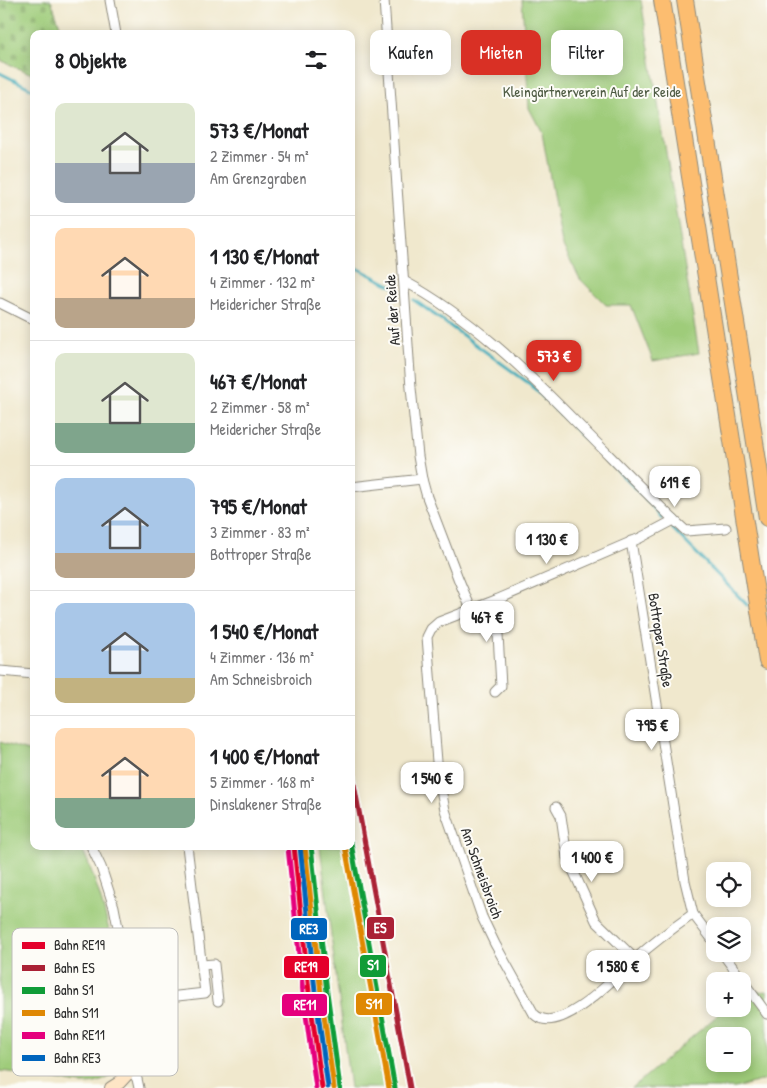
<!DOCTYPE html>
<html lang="de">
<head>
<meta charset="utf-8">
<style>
  body { margin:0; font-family:"Patrick Hand",sans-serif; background:#f2f2f2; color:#202124; height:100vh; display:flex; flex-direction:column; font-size:19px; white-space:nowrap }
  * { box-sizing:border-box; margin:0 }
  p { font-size:16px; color:#757577 }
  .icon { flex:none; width:28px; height:28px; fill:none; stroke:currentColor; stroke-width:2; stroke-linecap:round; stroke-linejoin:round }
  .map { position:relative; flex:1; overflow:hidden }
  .details { position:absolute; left:30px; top:30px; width:325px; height:820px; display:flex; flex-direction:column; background:#fff; border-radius:10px; box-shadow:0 2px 12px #0003 }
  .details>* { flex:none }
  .top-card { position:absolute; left:370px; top:30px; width:321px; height:45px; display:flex; gap:10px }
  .fabs { position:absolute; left:706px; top:862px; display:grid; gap:10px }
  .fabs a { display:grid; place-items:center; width:45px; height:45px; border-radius:10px; background:#fff; box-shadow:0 2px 12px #0003; font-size:25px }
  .price { position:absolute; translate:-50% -42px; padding:0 11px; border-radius:10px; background:#fff; color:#222; font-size:16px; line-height:32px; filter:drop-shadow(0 1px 2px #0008) }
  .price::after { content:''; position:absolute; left:50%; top:30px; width:15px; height:11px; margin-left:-8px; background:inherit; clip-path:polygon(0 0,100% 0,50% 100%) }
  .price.current { background:#d93025; color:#fff }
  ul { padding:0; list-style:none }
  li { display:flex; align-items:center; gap:15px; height:125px; padding:0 25px }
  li+li { border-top:1px solid #e0e0e0 }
  li span { display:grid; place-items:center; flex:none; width:140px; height:100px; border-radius:10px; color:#555 }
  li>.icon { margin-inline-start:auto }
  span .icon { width:60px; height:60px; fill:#fffc; stroke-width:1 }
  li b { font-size:21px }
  h2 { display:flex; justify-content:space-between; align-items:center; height:60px; padding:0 25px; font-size:21px }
  .chip { padding:0 18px; border-radius:10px; background:#fff; box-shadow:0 2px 12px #0003; font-size:18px; line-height:45px }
  .chip.current { background:#d93025; color:#fff }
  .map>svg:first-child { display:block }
  .green { fill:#9fcc7a; stroke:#657c52; fill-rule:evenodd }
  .cemetery { fill:url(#cemetery-stones); stroke:#657c52 }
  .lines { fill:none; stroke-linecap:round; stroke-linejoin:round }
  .stream { stroke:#3eacbb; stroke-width:3 }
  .street-casing { stroke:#8e8a7c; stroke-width:11 }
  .secondary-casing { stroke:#8e8a7c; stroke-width:14 }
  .highway-casing { stroke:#8e8a7c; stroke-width:18 }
  .street { stroke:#fff; stroke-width:9 }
  .secondary { stroke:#fee5c5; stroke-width:12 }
  .highway { stroke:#fcbd6f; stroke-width:16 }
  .rail-1-casing { stroke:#fdfcf7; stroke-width:9 }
  .rail-2-casing { stroke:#fdfcf7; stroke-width:9 }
  .rail-3-casing { stroke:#fdfcf7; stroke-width:9 }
  .rail-4-casing { stroke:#fdfcf7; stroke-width:9 }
  .rail-5-casing { stroke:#fdfcf7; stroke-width:9 }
  .rail-6-casing { stroke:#fdfcf7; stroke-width:9 }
  .rail-1 { stroke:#e4002b; stroke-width:5 }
  .rail-2 { stroke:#aa2135; stroke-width:5 }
  .rail-3 { stroke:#109c37; stroke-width:5 }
  .rail-4 { stroke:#df8804; stroke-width:5 }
  .rail-5 { stroke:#e5007d; stroke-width:5 }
  .rail-6 { stroke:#0065bd; stroke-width:5 }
  .labels { text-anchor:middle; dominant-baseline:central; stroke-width:4; stroke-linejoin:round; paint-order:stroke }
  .park-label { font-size:15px; fill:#4e5b43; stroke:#fdfcf7 }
  .street-label { font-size:15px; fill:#2b2b2b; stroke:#fdfcf7 }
  .key { fill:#fdfcf7; stroke:#bebdba; stroke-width:1 }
  .key-label { font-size:14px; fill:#2b2b2b }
  .line-badge { stroke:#fdfcf7; stroke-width:2 }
  .badge-label { font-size:14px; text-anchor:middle; font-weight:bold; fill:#fff }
</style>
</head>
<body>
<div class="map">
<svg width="767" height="1088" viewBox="0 0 767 1088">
  <defs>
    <pattern id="cemetery-stones" width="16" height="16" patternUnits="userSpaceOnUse" patternTransform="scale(1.25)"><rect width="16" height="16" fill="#9fcc7a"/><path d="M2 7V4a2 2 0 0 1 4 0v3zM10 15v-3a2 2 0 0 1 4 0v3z" fill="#89af6a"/></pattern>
  </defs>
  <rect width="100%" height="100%" fill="#fdfcf7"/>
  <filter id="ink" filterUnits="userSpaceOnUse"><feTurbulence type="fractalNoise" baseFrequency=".02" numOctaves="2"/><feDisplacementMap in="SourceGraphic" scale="10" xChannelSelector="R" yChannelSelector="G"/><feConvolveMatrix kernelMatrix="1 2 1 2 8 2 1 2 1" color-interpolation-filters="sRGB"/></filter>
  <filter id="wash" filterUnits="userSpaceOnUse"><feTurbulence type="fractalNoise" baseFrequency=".0096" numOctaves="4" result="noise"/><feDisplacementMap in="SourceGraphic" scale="20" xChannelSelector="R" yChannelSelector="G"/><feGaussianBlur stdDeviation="1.12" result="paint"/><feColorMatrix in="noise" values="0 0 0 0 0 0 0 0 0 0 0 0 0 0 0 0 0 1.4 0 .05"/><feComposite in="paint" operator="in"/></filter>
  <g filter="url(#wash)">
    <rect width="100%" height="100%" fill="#f0e8cd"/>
    <g class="green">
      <polygon points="522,0 641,0 699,353 653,361 631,305 606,305 580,279 562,244 542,133 529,108"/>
      <path d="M0,742L34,753V846H81C99,885 109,926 117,968L115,971L122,1029L126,1032C128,1060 115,1084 84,1084C73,1084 61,1080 50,1078C33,1075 17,1073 0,1071Z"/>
      <polygon points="320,846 345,846 388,1088 350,1088"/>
      <path d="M767,991V1079L735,1088H632L725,1009H742L743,993ZM715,1036H742V1064H715Z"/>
    </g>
    <polygon class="cemetery" points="0,0 51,0 63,34 34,34 34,75 0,60"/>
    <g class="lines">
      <g class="stream">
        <polyline points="0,73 34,90"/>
        <polyline points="351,265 394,287"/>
        <polyline points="414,300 530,384 649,502 662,518"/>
        <polyline points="672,528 747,605"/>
      </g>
    </g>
  </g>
  <g filter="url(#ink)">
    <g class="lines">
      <g class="street-casing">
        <g id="street">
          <polyline points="110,0 116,34"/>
          <polyline points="384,0 411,388 418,456 422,479 427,497 458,578 471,609"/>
          <path d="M404,281C470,317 524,369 577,423C609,455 641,488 674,520"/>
          <polyline points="0,303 34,320"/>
          <polyline points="351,487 422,479"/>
          <polyline points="631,541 685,881 693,914 715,943"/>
          <polyline points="0,671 34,674"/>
          <polyline points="495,692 501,686 496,600"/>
          <polyline points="556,807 561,816 567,857 596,921 635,959"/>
          <polyline points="91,846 101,867 114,907 131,994 137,1049 131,1070 137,1079 139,1088"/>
          <path d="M693,914C673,928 653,943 635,959C618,974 559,1039 534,1014L495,944L482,917L445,810L438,774L427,637L431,629L439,622L496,600L640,538L674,520L686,531L726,528"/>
          <polyline points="723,954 767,1014"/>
          <polyline points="202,965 214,964 218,1001"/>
          <polyline points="132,1001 205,993 187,846"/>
        </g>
      </g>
      <g class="secondary-casing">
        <polyline id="secondary" points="111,1088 119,1083 131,1070"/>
      </g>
      <g class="highway-casing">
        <g id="highway">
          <polyline points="662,0 767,661"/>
          <polyline points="685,0 767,518"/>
        </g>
      </g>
      <use href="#street" class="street"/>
      <use href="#secondary" class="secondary"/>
      <use href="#highway" class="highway"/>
      <g class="rail-1-casing">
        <polyline id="rail-1" points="294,846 309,992 322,1088"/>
      </g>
      <g class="rail-2-casing">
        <polyline id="rail-2" points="351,768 410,1088"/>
      </g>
      <g class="rail-3-casing">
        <g id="rail-3">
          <polyline points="351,843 395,1088"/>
          <polyline points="311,846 327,992 340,1088"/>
        </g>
      </g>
      <g class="rail-4-casing">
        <g id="rail-4">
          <polyline points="345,846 389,1088"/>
          <polyline points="305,847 321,993 334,1088"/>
        </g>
      </g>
      <g class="rail-5-casing">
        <polyline id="rail-5" points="288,847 303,993 316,1088"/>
      </g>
      <g class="rail-6-casing">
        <polyline id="rail-6" points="300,846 315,991 328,1087"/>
      </g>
      <use href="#rail-1" class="rail-1"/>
      <use href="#rail-2" class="rail-2"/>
      <use href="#rail-3" class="rail-3"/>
      <use href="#rail-4" class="rail-4"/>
      <use href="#rail-5" class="rail-5"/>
      <use href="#rail-6" class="rail-6"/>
    </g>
  </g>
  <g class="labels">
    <g class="park-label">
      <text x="592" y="91">Kleingärtnerverein Auf der Reide</text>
    </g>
    <g class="street-label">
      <text transform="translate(392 310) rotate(-94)">Auf der Reide</text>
      <text transform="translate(661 640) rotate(81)">Bottroper Straße</text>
      <text transform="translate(482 873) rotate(70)">Am Schneisbroich</text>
    </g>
  </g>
  <rect x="12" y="928" width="166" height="148" rx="8" class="key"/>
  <rect x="22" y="942" width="23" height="7" fill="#e4002b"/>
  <rect x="22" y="965" width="23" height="6" fill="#aa2135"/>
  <rect x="22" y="987" width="23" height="7" fill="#109c37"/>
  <rect x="22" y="1010" width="23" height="6" fill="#df8804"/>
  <rect x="22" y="1032" width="23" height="7" fill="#e5007d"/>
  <rect x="22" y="1055" width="23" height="6" fill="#0065bd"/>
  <g class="key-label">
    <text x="54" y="950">Bahn RE19</text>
    <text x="54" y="973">Bahn ES</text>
    <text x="54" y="995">Bahn S1</text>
    <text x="54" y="1018">Bahn S11</text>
    <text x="54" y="1040">Bahn RE11</text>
    <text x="54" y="1063">Bahn RE3</text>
  </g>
  <g class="line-badge">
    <rect x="366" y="916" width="29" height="24" rx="5" fill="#aa2135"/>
    <rect x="290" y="917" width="38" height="24" rx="5" fill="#0065bd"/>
    <rect x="359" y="954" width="28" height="24" rx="5" fill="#109c37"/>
    <rect x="283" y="955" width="47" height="24" rx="5" fill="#e4002b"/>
    <rect x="355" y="992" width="38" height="24" rx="5" fill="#df8804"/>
    <rect x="281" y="993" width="47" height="24" rx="5" fill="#e5007d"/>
  </g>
  <g class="badge-label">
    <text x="380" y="933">ES</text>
    <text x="309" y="934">RE3</text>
    <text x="373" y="970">S1</text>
    <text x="306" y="972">RE19</text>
    <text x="374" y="1009">S11</text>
    <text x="305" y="1010">RE11</text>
  </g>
</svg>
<div class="fabs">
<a><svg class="icon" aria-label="locate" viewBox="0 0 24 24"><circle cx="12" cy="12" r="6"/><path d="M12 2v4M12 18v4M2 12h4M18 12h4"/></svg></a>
<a><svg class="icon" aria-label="layers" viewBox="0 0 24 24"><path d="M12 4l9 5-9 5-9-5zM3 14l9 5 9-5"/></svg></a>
<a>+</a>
<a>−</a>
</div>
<b class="price current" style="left:554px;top:382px">573 €</b>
<b class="price" style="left:675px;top:508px">619 €</b>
<b class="price" style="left:547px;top:565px">1 130 €</b>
<b class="price" style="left:487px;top:643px">467 €</b>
<b class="price" style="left:652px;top:751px">795 €</b>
<b class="price" style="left:432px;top:804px">1 540 €</b>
<b class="price" style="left:592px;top:883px">1 400 €</b>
<b class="price" style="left:618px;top:992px">1 580 €</b>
<div class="top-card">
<a class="chip">Kaufen</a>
<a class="chip current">Mieten</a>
<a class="chip">Filter</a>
</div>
<section class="details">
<h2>8 Objekte<svg class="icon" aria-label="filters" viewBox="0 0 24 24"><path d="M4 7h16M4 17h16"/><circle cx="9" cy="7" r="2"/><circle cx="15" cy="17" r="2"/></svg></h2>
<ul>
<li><span style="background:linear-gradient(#dfe7d0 60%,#9aa5b1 0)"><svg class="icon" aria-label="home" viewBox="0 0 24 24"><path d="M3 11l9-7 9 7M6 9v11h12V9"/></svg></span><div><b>573 €/Monat</b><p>2 Zimmer · 54 m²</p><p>Am Grenzgraben</p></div></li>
<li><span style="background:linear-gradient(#ffd9b3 70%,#b9a48a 0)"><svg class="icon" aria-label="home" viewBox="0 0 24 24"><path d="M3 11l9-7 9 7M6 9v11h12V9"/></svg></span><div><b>1 130 €/Monat</b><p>4 Zimmer · 132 m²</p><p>Meidericher Straße</p></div></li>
<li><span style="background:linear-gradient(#dfe7d0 70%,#7fa58c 0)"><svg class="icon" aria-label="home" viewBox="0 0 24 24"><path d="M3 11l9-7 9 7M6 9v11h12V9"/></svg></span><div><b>467 €/Monat</b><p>2 Zimmer · 58 m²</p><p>Meidericher Straße</p></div></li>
<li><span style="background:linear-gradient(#a9c7e8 75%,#b9a48a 0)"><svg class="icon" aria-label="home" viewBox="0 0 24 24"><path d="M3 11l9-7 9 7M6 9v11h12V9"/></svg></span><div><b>795 €/Monat</b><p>3 Zimmer · 83 m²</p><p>Bottroper Straße</p></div></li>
<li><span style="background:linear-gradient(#a9c7e8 75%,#c2b280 0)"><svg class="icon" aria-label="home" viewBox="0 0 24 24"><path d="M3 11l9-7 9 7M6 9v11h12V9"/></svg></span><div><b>1 540 €/Monat</b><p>4 Zimmer · 136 m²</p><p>Am Schneisbroich</p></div></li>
<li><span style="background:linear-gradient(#ffd9b3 70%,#7fa58c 0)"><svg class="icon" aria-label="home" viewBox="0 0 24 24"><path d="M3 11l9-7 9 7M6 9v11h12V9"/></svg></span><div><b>1 400 €/Monat</b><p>5 Zimmer · 168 m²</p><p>Dinslakener Straße</p></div></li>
</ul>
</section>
</div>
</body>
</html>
